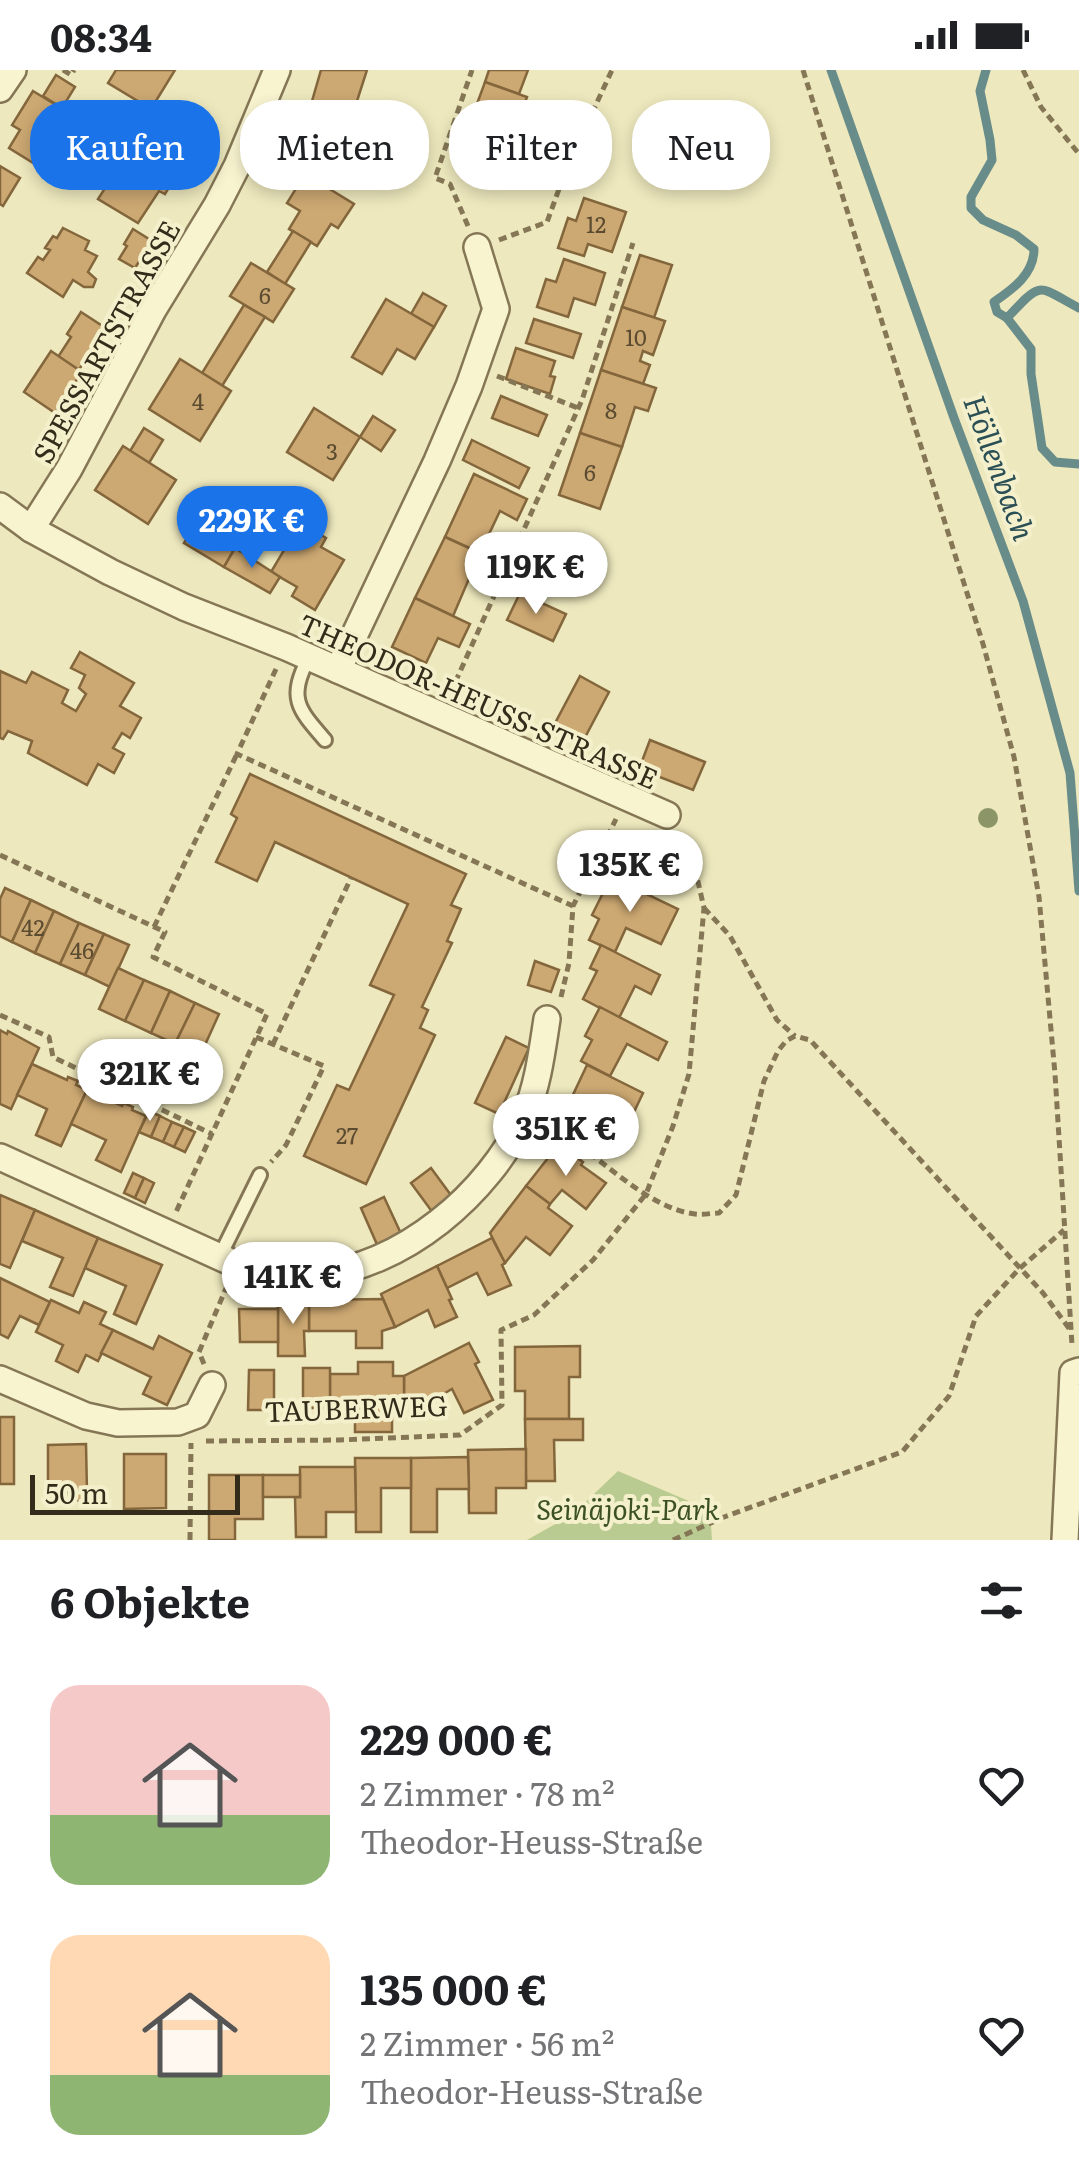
<!DOCTYPE html>
<html lang="de">
<head>
<meta charset="utf-8">
<style>
  body { margin:0; font-family:Literata,serif; background:#f2f2f2; color:#202124; height:100vh; display:flex; flex-direction:column; font-size:38px; white-space:nowrap }
  * { box-sizing:border-box; margin:0 }
  p { font-size:32px; color:#757577 }
  .icon { flex:none; width:55px; height:55px; fill:none; stroke:currentColor; stroke-width:2; stroke-linecap:round; stroke-linejoin:round }
  .map { position:relative; height:1470px; overflow:hidden }
  .details { display:flex; flex-direction:column; background:#fff; flex:1 }
  .details>* { flex:none }
  .hud { position:absolute; left:30px; top:30px; width:1020px; height:90px; display:flex; gap:20px }
  .scale { position:absolute; left:30px; bottom:25px; width:210px; box-sizing:border-box; padding-left:10px; border:5px solid #342c1b; border-top:0; font-size:28px; line-height:35px; white-space:nowrap; color:#342c1b; -webkit-text-stroke:8px #f5f0cc; paint-order:stroke }
  .price { position:absolute; translate:-50% -85px; padding:0 22px; border-radius:35px; background:#fff; color:#222; font-size:32px; line-height:65px; filter:drop-shadow(0 2px 5px #0008) }
  .price::after { content:''; position:absolute; left:50%; top:60px; width:30px; height:22px; margin-left:-15px; background:inherit; clip-path:polygon(0 0,100% 0,50% 100%) }
  .price.on { background:#1a73e8; color:#fff }
  ul { padding:0; list-style:none }
  li { display:flex; align-items:center; gap:30px; height:250px; padding:0 50px }
  li span { display:grid; place-items:center; flex:none; width:280px; height:200px; border-radius:30px; color:#555 }
  li>.icon { margin-inline-start:auto }
  span .icon { width:120px; height:120px; fill:#fffc; stroke-width:1 }
  li b { font-size:42px }
  h2 { display:flex; justify-content:space-between; align-items:center; height:120px; padding:0 50px; font-size:42px }
  .pill { padding:0 35px; border-radius:40px; background:#fff; box-shadow:0 5px 15px #0003; font-size:35px; line-height:90px }
  .pill.on { background:#1a73e8; color:#fff }
  .status { display:flex; justify-content:space-between; align-items:center; height:70px; padding:0 50px; background:#fff; direction:ltr }
  .status svg { height:28px; fill:currentColor }
  .map>svg:first-child { display:block }
  .green { fill:#bacb91 }
  .lines { fill:none; stroke-linecap:round; stroke-linejoin:round }
  .stream { stroke:#688c89; stroke-width:9 }
  .building { fill:#cca872; stroke:#84663c; stroke-width:2.5 }
  .lane-casing { stroke:#857756; stroke-width:18 }
  .street-casing { stroke:#857756; stroke-width:30 }
  .path { stroke:#857756; stroke-width:5; stroke-dasharray:8 5; stroke-linecap:butt }
  .lane { stroke:#f9f4d0; stroke-width:12 }
  .street { stroke:#f9f4d0; stroke-width:25 }
  .tree { fill:#8c9568 }
  .labels { text-anchor:middle; dominant-baseline:central; stroke-width:8; stroke-linejoin:round; paint-order:stroke }
  .number-label { font-size:22px; fill:#5a4b31 }
  .street-label { font-size:28px; fill:#342c1b; stroke:#f5f0cc }
  .park-label { font-size:28px; font-style:italic; fill:#3c5122; stroke:#f5f0cc }
  .water-label { font-size:30px; font-style:italic; fill:#2a4f54; stroke:#f5f0cc }
</style>
</head>
<body>
<div class="status"><b>08:34</b><svg viewBox="0 0 49 12"><path d="M0 12V9h3v3zM5 12V6h3v6zM10 12V3h3v9zM15 12V0h3v12zM26 1h20v11H26zM47 4h2v5h-2z"/></svg></div>
<div class="map">
<svg width="1079" height="1470" viewBox="0 0 1079 1470">
  <rect width="100%" height="100%" fill="#ede8bd"/>
  <polygon class="green" points="618,1401 710,1440 712,1470 527,1470 573,1444"/>
  <g class="lines">
    <g class="stream">
      <polyline points="831,0 954,348 1023,531 1070,703 1079,821"/>
      <path d="M986,0L980,21L990,70L992,90L971,127V138L983,150L1016,165L1034,179C1034,204 1013,219 994,232L997,242L1007,248L1031,279V304L1042,378L1055,392L1079,394"/>
      <path d="M1007,248C1043,210 1036,215 1079,238"/>
    </g>
  </g>
  <g class="building">
    <polygon points="116,0 175,0 151,39 108,13"/>
    <polygon points="321,0 367,0 357,31 367,34 358,61 308,45"/>
    <polygon points="489,0 528,0 519,24 485,12"/>
    <polygon points="56,5 75,17 62,38 43,26"/>
    <polygon points="485,12 527,27 503,95 460,80"/>
    <polygon points="33,21 74,46 55,76 64,82 51,104 9,78 20,60 12,55"/>
    <polygon points="184,54 207,66 194,90 172,78"/>
    <polygon points="116,73 174,109 165,124 159,121 138,153 98,129 113,106 100,98"/>
    <polygon points="0,96 20,108 3,136 0,134"/>
    <polygon points="305,104 354,134 338,158 331,154 317,176 289,159 300,141 287,133"/>
    <polygon points="584,128 626,142 612,182 588,174 584,186 558,178 568,148 576,151"/>
    <polygon points="63,158 89,171 85,180 97,186 88,202 96,209 93,217 84,217 73,210 63,227 27,203 38,187 43,190 50,180 45,178 53,166 57,168"/>
    <polygon points="133,159 152,171 135,198 119,189 127,176 124,174"/>
    <polygon points="293,161 311,172 285,214 267,202"/>
    <polygon points="640,185 672,195 654,248 622,237"/>
    <polygon points="564,189 605,203 595,235 574,228 568,247 537,237 546,209 556,212"/>
    <polygon points="251,193 294,219 273,252 230,226"/>
    <polygon points="423,223 446,236 434,257 411,244"/>
    <polygon points="386,229 434,257 415,289 397,279 382,304 352,287"/>
    <polygon points="244,235 265,247 222,316 202,303"/>
    <polygon points="622,237 665,251 653,285 643,281 640,291 650,295 643,314 601,300"/>
    <polygon points="81,242 104,257 79,300 58,287 71,267 67,264"/>
    <polygon points="534,249 581,264 573,288 526,273"/>
    <polygon points="516,278 555,291 550,306 555,307 550,324 506,309"/>
    <polygon points="51,281 82,302 55,343 24,322"/>
    <polygon points="180,289 231,321 200,371 149,339"/>
    <polygon points="601,300 656,318 648,341 635,337 622,377 580,363"/>
    <polygon points="501,326 547,345 538,366 492,348"/>
    <polygon points="314,338 360,367 333,410 287,382"/>
    <polygon points="373,346 395,360 381,381 360,367"/>
    <polygon points="144,358 163,370 149,393 130,381"/>
    <polygon points="580,363 622,377 600,439 559,425"/>
    <polygon points="472,370 529,398 519,418 463,390"/>
    <polygon points="123,376 176,410 148,454 95,420"/>
    <polygon points="474,404 527,429 517,450 500,441 480,483 445,467"/>
    <polygon points="215,421 264,450 244,483 235,478 224,497 184,473"/>
    <polygon points="300,453 326,468 321,477 344,490 315,540 292,526 297,517 271,502"/>
    <polygon points="548,465 595,487 585,507 538,485"/>
    <polygon points="445,467 480,483 453,546 415,528"/>
    <polygon points="235,478 280,507 270,523 224,497"/>
    <polygon points="520,523 566,544 553,571 507,550"/>
    <polygon points="415,528 470,554 459,577 438,568 426,593 392,577"/>
    <polygon points="80,582 134,613 120,636 141,648 130,668 122,663 113,678 124,684 114,703 98,694 87,715 28,683 32,671 8,661 3,669 0,668 0,601 26,613 32,602 68,620 62,633 76,641 86,624 79,618 85,605 71,598"/>
    <polygon points="580,606 609,622 582,673 553,657"/>
    <polygon points="650,670 705,692 693,720 639,699"/>
    <polygon points="250,704 466,804 451,835 461,839 447,871 452,873 422,937 428,940 420,958 435,965 366,1114 304,1086 337,1015 349,1020 394,925 370,915 408,834 275,772 257,811 216,792 237,748 231,744"/>
    <polygon points="611,807 678,839 661,874 626,858 615,882 589,870 599,849 592,845"/>
    <polygon points="5,818 31,830 12,872 0,866 0,829"/>
    <polygon points="31,830 54,841 35,883 12,872"/>
    <polygon points="54,841 79,853 60,894 35,883"/>
    <polygon points="79,853 104,864 85,905 60,894"/>
    <polygon points="104,864 129,875 110,917 85,905"/>
    <polygon points="601,875 660,905 651,924 635,916 619,948 583,929 597,901 590,898"/>
    <polygon points="535,891 559,900 551,922 528,915"/>
    <polygon points="118,898 144,910 125,951 99,939"/>
    <polygon points="144,910 170,921 151,963 125,951"/>
    <polygon points="170,921 195,933 175,974 151,963"/>
    <polygon points="195,933 219,944 200,986 175,974"/>
    <polygon points="600,937 667,972 658,990 627,974 610,1006 581,991 592,970 585,966"/>
    <polygon points="0,960 7,964 8,961 39,978 11,1039 0,1034"/>
    <polygon points="506,967 529,978 499,1044 475,1033"/>
    <polygon points="32,994 67,1010 68,1007 78,1011 76,1015 87,1020 61,1076 36,1065 47,1039 17,1025"/>
    <polygon points="587,995 643,1023 633,1044 610,1032 595,1062 563,1046"/>
    <polygon points="87,1020 122,1036 124,1033 133,1037 132,1040 146,1046 121,1102 96,1090 106,1070 71,1054"/>
    <polygon points="149,1041 160,1046 151,1067 139,1062"/>
    <polygon points="160,1046 172,1052 163,1072 151,1067"/>
    <polygon points="172,1052 184,1057 174,1077 163,1072"/>
    <polygon points="184,1057 195,1062 185,1082 174,1077"/>
    <polygon points="559,1074 583,1092 581,1095 606,1113 586,1139 562,1120 550,1134 526,1116"/>
    <polygon points="431,1098 456,1132 436,1147 411,1113"/>
    <polygon points="133,1103 144,1108 135,1128 124,1123"/>
    <polygon points="144,1108 154,1113 145,1133 135,1128"/>
    <polygon points="526,1116 550,1134 548,1138 572,1156 550,1185 526,1167 505,1193 490,1163"/>
    <polygon points="0,1125 35,1140 10,1198 0,1194"/>
    <polygon points="384,1127 403,1168 379,1179 361,1138"/>
    <polygon points="35,1140 98,1168 73,1226 50,1217 63,1188 22,1171"/>
    <polygon points="98,1168 162,1195 136,1254 114,1244 126,1216 85,1198"/>
    <polygon points="492,1168 505,1193 502,1195 511,1215 488,1225 477,1203 447,1218 437,1196"/>
    <polygon points="437,1196 452,1229 449,1230 457,1247 435,1257 428,1240 395,1257 381,1224"/>
    <polygon points="0,1208 50,1232 39,1255 20,1246 8,1268 0,1264"/>
    <polygon points="383,1229 395,1257 382,1261 382,1278 356,1278 356,1261 309,1261 309,1230"/>
    <polygon points="51,1230 79,1243 84,1232 106,1242 100,1254 113,1260 98,1291 86,1285 78,1302 56,1291 63,1275 36,1262"/>
    <polygon points="278,1230 309,1230 309,1261 304,1261 305,1286 278,1286"/>
    <polygon points="239,1239 278,1239 278,1272 240,1272"/>
    <polygon points="113,1260 153,1279 159,1266 192,1283 167,1335 143,1324 151,1307 101,1283"/>
    <polygon points="469,1273 479,1292 475,1294 493,1330 464,1343 452,1319 431,1331 404,1332 404,1306"/>
    <polygon points="580,1276 580,1307 569,1307 569,1349 525,1349 525,1321 515,1321 515,1277"/>
    <polygon points="358,1292 393,1292 393,1306 404,1306 404,1332 392,1332 392,1362 355,1362 355,1351 349,1351 349,1329 330,1329 330,1304 358,1304"/>
    <rect x="303" y="1298" width="27" height="40"/>
    <polygon points="249,1300 274,1300 274,1340 248,1340"/>
    <rect x="0" y="1347" width="14" height="67"/>
    <polygon points="525,1349 583,1349 583,1370 554,1370 555,1411 526,1411"/>
    <polygon points="86,1374 87,1422 48,1422 48,1375"/>
    <polygon points="526,1379 526,1418 496,1418 496,1443 469,1443 468,1380"/>
    <polygon points="124,1384 166,1384 166,1438 124,1439"/>
    <polygon points="468,1387 469,1419 437,1419 437,1462 411,1462 411,1388"/>
    <polygon points="355,1388 411,1388 411,1418 381,1418 381,1462 356,1462"/>
    <polygon points="300,1397 355,1397 356,1442 326,1442 326,1467 296,1467 295,1427 300,1427"/>
    <polygon points="209,1405 263,1405 263,1449 235,1449 235,1470 209,1470"/>
    <rect x="263" y="1405" width="37" height="22"/>
    <polygon points="48,1422 87,1422 87,1430 49,1431"/>
  </g>
  <g class="lines">
    <g class="lane-casing">
      <g id="lane">
        <path d="M309,587C288,628 297,638 325,670"/>
        <polyline points="219,1188 260,1105"/>
      </g>
    </g>
    <g class="street-casing">
      <g id="street">
        <polyline points="0,19 13,0"/>
        <polyline points="0,436 31,459 110,502 184,537 286,577 667,745"/>
        <polyline points="31,459 69,399 153,240 217,135 237,96 277,0"/>
        <polyline points="338,600 437,391 469,316 496,239 477,177"/>
        <path d="M0,1087L246,1199C268,1203 291,1207 314,1205C403,1197 489,1124 525,1045C538,1015 542,981 547,949"/>
        <polyline points="0,1309 86,1346 118,1353 178,1352 197,1345 212,1315"/>
        <polyline points="1065,1470 1073,1303 1079,1301"/>
      </g>
    </g>
    <g class="path">
      <polyline points="63,0 71,5 74,0"/>
      <polyline points="803,0 983,574 1014,687 1039,827 1055,1004 1072,1275"/>
      <polyline points="1023,0 1041,37 1079,84"/>
      <polyline points="468,156 450,114 435,108 472,0"/>
      <polyline points="499,170 547,152 567,97 612,0"/>
      <polyline points="497,306 578,338"/>
      <polyline points="276,599 237,684 573,836"/>
      <polyline points="450,624 582,330 633,173"/>
      <polyline points="0,785 165,862 153,887 267,944 176,1142"/>
      <polyline points="704,838 730,866 777,950 795,966"/>
      <polyline points="154,857 237,684"/>
      <polyline points="561,927 569,893 573,836 616,749"/>
      <polyline points="0,945 49,967 53,987 212,1064"/>
      <polyline points="256,967 324,996 286,1075 271,1092"/>
      <polyline points="273,974 351,808"/>
      <path d="M546,1055C594,1078 643,1138 695,1144C703,1145 712,1143 719,1143L736,1125L764,1011L778,981L786,971L795,966L810,970L1043,1223L1071,1261"/>
      <polyline points="204,1294 199,1282 227,1216"/>
      <polyline points="206,1371 340,1370 460,1365 502,1335 501,1260 534,1245 593,1190 646,1124 673,1056 689,1004 704,838 696,803 678,766"/>
      <polyline points="190,1470 191,1373"/>
      <polyline points="673,1470 724,1447 902,1382 949,1326 976,1246 1019,1199 1064,1160"/>
    </g>
    <use href="#lane" class="lane"/>
    <use href="#street" class="street"/>
  </g>
  <circle class="tree" cx="988" cy="748" r="10"/>
  <g class="labels">
    <g class="number-label">
      <text x="596" y="153">12</text>
      <text x="265" y="224">6</text>
      <text x="636" y="266">10</text>
      <text x="198" y="330">4</text>
      <text x="611" y="339">8</text>
      <text x="332" y="380">3</text>
      <text x="590" y="401">6</text>
      <text x="33" y="856">42</text>
      <text x="82" y="879">46</text>
      <text x="347" y="1064">27</text>
    </g>
    <g class="street-label">
      <text transform="translate(105 271) rotate(-61)">SPESSARTSTRASSE</text>
      <text transform="translate(479 630) rotate(24)">THEODOR-HEUSS-STRASSE</text>
      <text transform="translate(356 1337) rotate(-2)">TAUBERWEG</text>
    </g>
    <g class="park-label">
      <text x="628" y="1438">Seinäjoki-Park</text>
    </g>
    <g class="water-label">
      <text transform="translate(1001 397) rotate(70)">Höllenbach</text>
    </g>
  </g>
</svg>
<div class="scale">50 m</div>
<b class="price on" style="left:252px;top:501px">229K €</b>
<b class="price" style="left:536px;top:547px">119K €</b>
<b class="price" style="left:630px;top:845px">135K €</b>
<b class="price" style="left:150px;top:1054px">321K €</b>
<b class="price" style="left:566px;top:1109px">351K €</b>
<b class="price" style="left:293px;top:1257px">141K €</b>
<div class="hud">
<a class="pill on">Kaufen</a>
<a class="pill">Mieten</a>
<a class="pill">Filter</a>
<a class="pill">Neu</a>
</div>
</div>
<section class="details">
<h2>6 Objekte<svg class="icon" aria-label="filters" viewBox="0 0 24 24"><path d="M4 7h16M4 17h16"/><circle cx="9" cy="7" r="2"/><circle cx="15" cy="17" r="2"/></svg></h2>
<ul>
<li><span style="background:linear-gradient(#f6c9c9 65%,#8fb573 0)"><svg class="icon" aria-label="home" viewBox="0 0 24 24"><path d="M3 11l9-7 9 7M6 9v11h12V9"/></svg></span><div><b>229 000 €</b><p>2 Zimmer · 78 m²</p><p>Theodor-Heuss-Straße</p></div><svg class="icon" aria-label="heart" viewBox="0 0 24 24"><path d="M12 20l-8-8c-3-5 5-10 8-4 3-6 11-1 8 4z"/></svg></li>
<li><span style="background:linear-gradient(#ffd9b3 70%,#8fb573 0)"><svg class="icon" aria-label="home" viewBox="0 0 24 24"><path d="M3 11l9-7 9 7M6 9v11h12V9"/></svg></span><div><b>135 000 €</b><p>2 Zimmer · 56 m²</p><p>Theodor-Heuss-Straße</p></div><svg class="icon" aria-label="heart" viewBox="0 0 24 24"><path d="M12 20l-8-8c-3-5 5-10 8-4 3-6 11-1 8 4z"/></svg></li>
</ul>
</section>
</body>
</html>
